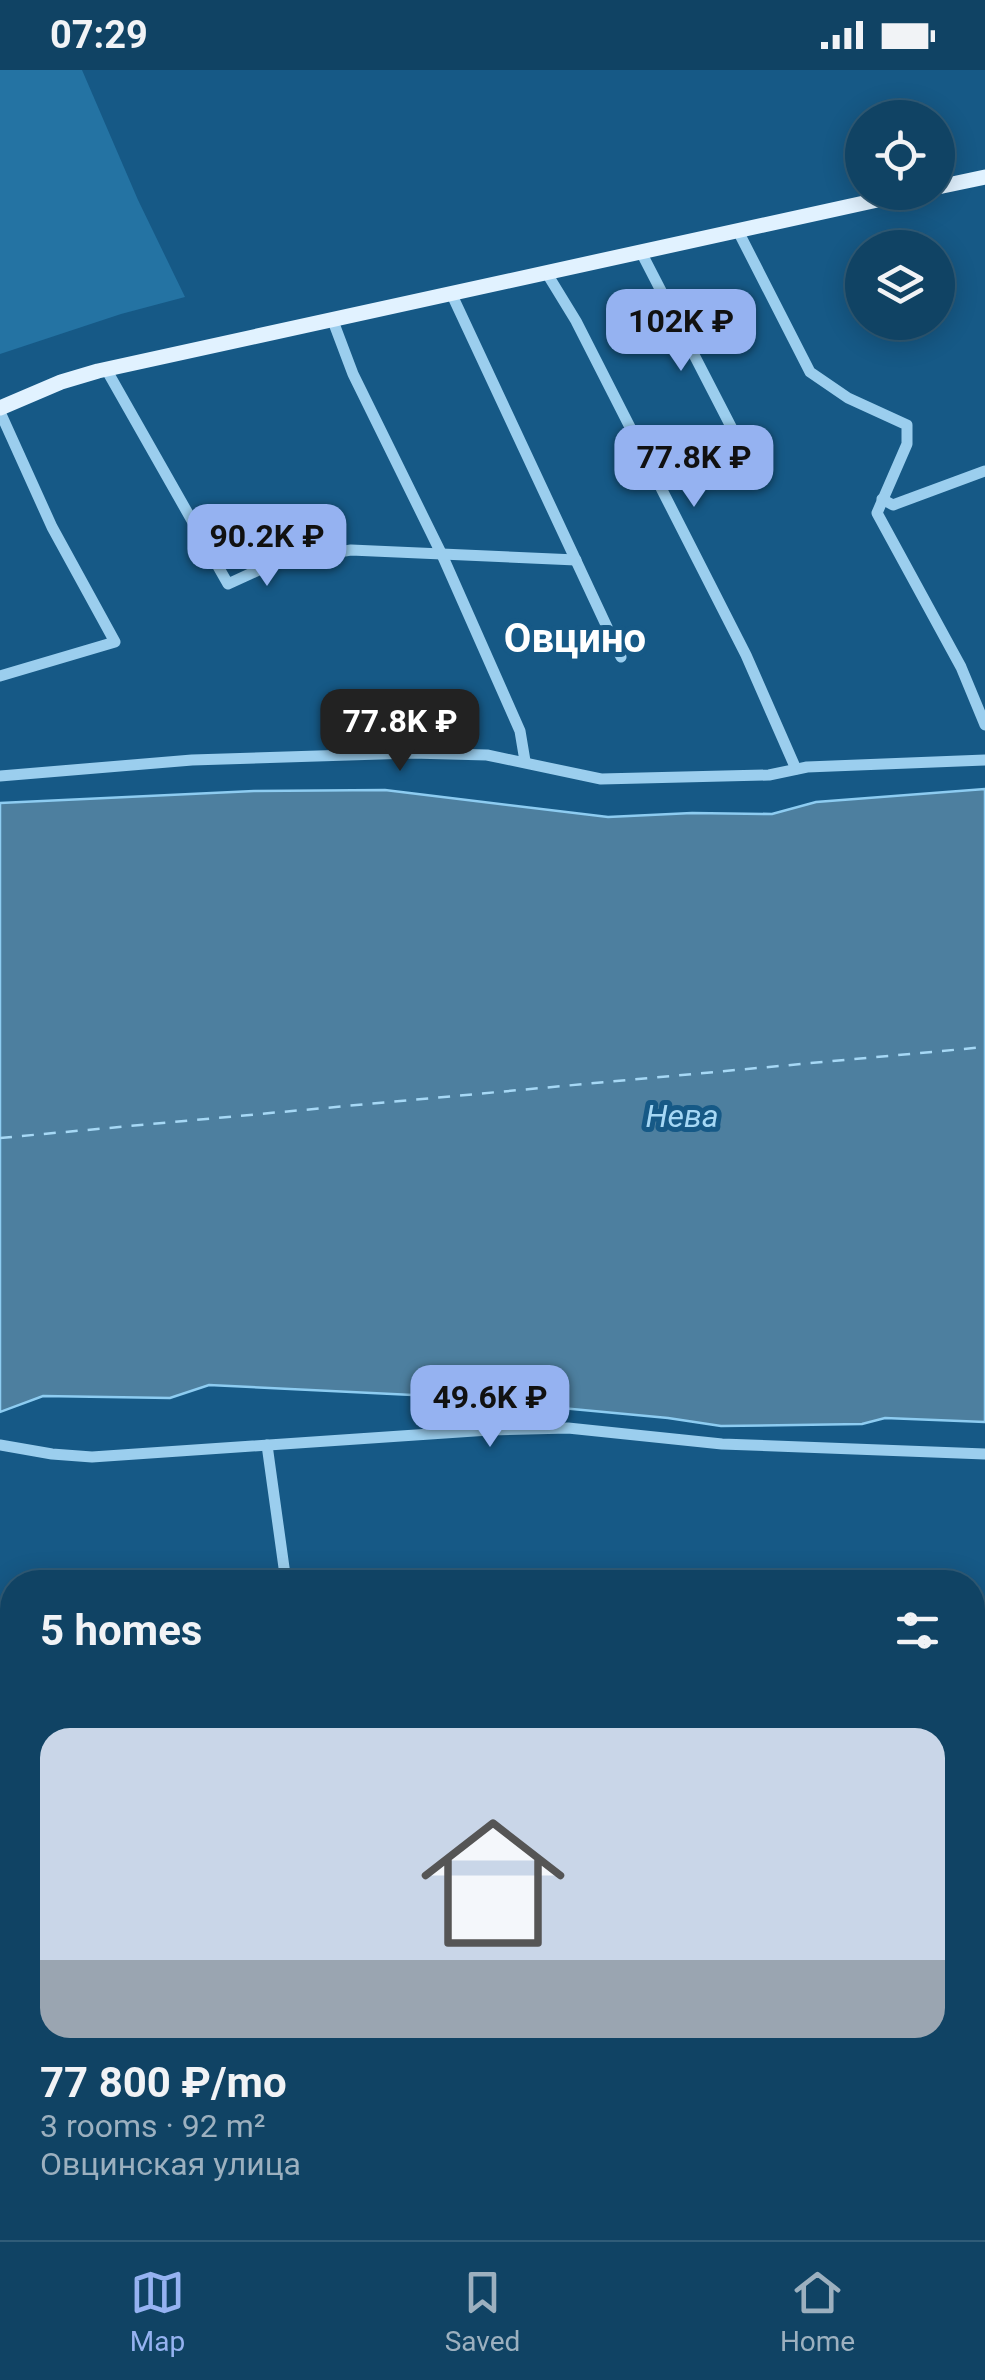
<!DOCTYPE html>
<html lang="en">
<head>
<meta charset="utf-8">
<style>
  body { margin:0; font-family:Roboto,sans-serif; background:#1e4e6d; color:#f1f3f6; height:100vh; display:flex; flex-direction:column; font-size:38px; white-space:nowrap }
  * { box-sizing:border-box; margin:0 }
  p { font-size:32px; color:#9cb0bf }
  .icon { flex:none; width:55px; height:55px; fill:none; stroke:currentColor; stroke-width:2; stroke-linecap:round; stroke-linejoin:round }
  .map { position:relative; flex:1; overflow:hidden }
  .details { position:absolute; left:0px; top:1500px; width:985px; height:670px; display:flex; flex-direction:column; background:#104364; border-radius:40px 40px 0 0; box-shadow:0 5px 25px #0003,0 0 0 2px #305c78 }
  .details>* { flex:none }
  .tools { position:absolute; left:845px; top:30px; display:grid; gap:20px }
  .tools a { display:grid; place-items:center; width:110px; height:110px; border-radius:50%; background:#104364; box-shadow:0 5px 25px #0003,0 0 0 2px #305c78; font-size:50px }
  .price { position:absolute; translate:-50% -85px; padding:0 22px; border-radius:20px; background:#95b2f1; color:#111; font-size:32px; line-height:65px; filter:drop-shadow(0 2px 5px #0008) }
  .price::after { content:''; position:absolute; left:50%; top:60px; width:30px; height:22px; margin-left:-15px; background:inherit; clip-path:polygon(0 0,100% 0,50% 100%) }
  .price.on { background:#222; color:#fff }
  ul { padding:0; list-style:none }
  li { display:grid; align-content:center; gap:20px; height:530px; padding:0 40px }
  li span { display:grid; place-items:center; height:310px; border-radius:30px; color:#555 }
  li>.icon { margin-inline-start:auto }
  span .icon { width:180px; height:180px; fill:#fffc; stroke-width:1 }
  li b { font-size:42px }
  h2 { display:flex; justify-content:space-between; align-items:center; height:120px; padding:0 40px; font-size:42px }
  .status { display:flex; justify-content:space-between; align-items:center; height:70px; padding:0 50px; background:#104364; direction:ltr }
  .status svg { height:28px; fill:currentColor }
  .menu { display:flex; justify-content:space-around; align-items:center; height:140px; border-top:2px solid #305c78; background:#104364; font-size:28px; color:#9cb0bf }
  .menu a { display:grid; justify-items:center; gap:5px }
  .menu .on { color:#95b2f1 }
  .map>svg:first-child { display:block }
  .green { fill:#2473a3 }
  .water { fill:#4d7f9f; stroke:#8dccf1; stroke-width:2.5 }
  .lines { fill:none; stroke-linecap:round; stroke-linejoin:round }
  .stream { stroke:#8dccf1; stroke-width:2.5 }
  .ferry { stroke:#a6d8f5; stroke-width:2.5; stroke-dasharray:12 10; stroke-linecap:butt }
  .minor { stroke:#9bceee; stroke-width:11 }
  .major { stroke:#e1f2ff; stroke-width:15 }
  .rail-casing { stroke:#fff; stroke-width:6 }
  .rail { stroke:#165986; stroke-width:2.5; stroke-dasharray:8; stroke-linecap:butt }
  .labels { text-anchor:middle; dominant-baseline:central; stroke-width:10; stroke-linejoin:round; paint-order:stroke }
  .water-label { font-size:32px; font-style:italic; fill:#a6d8f5; stroke:#165986 }
  .district-label { font-size:40px; font-weight:bold; fill:#fff; stroke:#165986 }
</style>
</head>
<body>
<div class="status"><b>07:29</b><svg viewBox="0 0 49 12"><path d="M0 12V9h3v3zM5 12V6h3v6zM10 12V3h3v9zM15 12V0h3v12zM26 1h20v11H26zM47 4h2v5h-2z"/></svg></div>
<div class="map">
<svg width="985" height="2170" viewBox="0 0 985 2170">
  <rect width="100%" height="100%" fill="#165986"/>
  <g class="green">
    <polygon points="0,0 82,0 138,130 185,227 121,244 0,284"/>
    <polygon points="985,2121 985,2152 959,2170 915,2170 932,2158 972,2158 973,2129"/>
  </g>
  <g class="water">
    <polygon points="985,719 985,1352 885,1348 862,1354 721,1356 668,1348 433,1326 209,1315 170,1328 43,1326 0,1342 0,733 254,721 385,720 608,747 692,743 772,744 816,732"/>
    <polygon points="0,2077 12,2085 12,2140 0,2137"/>
    <polygon points="110,2158 376,2158 410,2160 445,2170 214,2170"/>
  </g>
  <g class="lines">
    <polyline class="stream" points="0,1962 12,1963"/>
    <polyline class="ferry" points="0,1068 985,977"/>
    <g class="minor">
      <polyline points="738,161 810,302 848,328 907,355 907,374 877,443 961,597 985,655"/>
      <polyline points="641,182 757,407"/>
      <polyline points="546,202 576,251 746,585 796,699"/>
      <polyline points="452,225 621,587"/>
      <polyline points="333,251 353,304 443,487 520,661 525,691"/>
      <polyline points="106,299 228,514 276,492 351,480 576,490"/>
      <polyline points="0,342 52,457 115,572 0,606"/>
      <polyline points="882,429 893,435 985,401"/>
      <polyline points="0,706 192,690 412,683 487,685 601,709 769,705 807,697 985,690"/>
      <polyline points="0,1375 52,1384 92,1387 489,1360 568,1358 722,1374 985,1384"/>
      <polyline points="267,1375 286,1512"/>
      <polyline points="972,1562 985,1562"/>
      <polyline points="0,1565 12,1565"/>
      <polyline points="0,1622 12,1631"/>
      <polyline points="972,1716 985,1716"/>
      <polyline points="972,1789 985,1789"/>
      <polyline points="0,1869 12,1890"/>
      <polyline points="972,1912 985,1912"/>
      <polyline points="760,2158 783,2169"/>
    </g>
    <g class="major">
      <polyline points="938,117 985,107"/>
      <polyline points="0,338 61,312 98,301 914,122"/>
      <polyline points="0,1979 12,1979"/>
      <polyline points="972,2010 985,2008"/>
      <polyline points="383,2170 384,2158"/>
    </g>
    <g class="rail-casing">
      <g id="rail">
        <polyline points="972,2126 985,2118"/>
        <polyline points="909,2170 927,2158"/>
        <polyline points="966,2170 985,2157"/>
      </g>
    </g>
    <use href="#rail" class="rail"/>
  </g>
  <g class="labels">
    <g class="water-label">
      <text x="682" y="1046">Нева</text>
    </g>
    <g class="district-label">
      <text x="575" y="568">Овцино</text>
    </g>
  </g>
</svg>
<div class="tools">
<a><svg class="icon" aria-label="locate" viewBox="0 0 24 24"><circle cx="12" cy="12" r="6"/><path d="M12 2v4M12 18v4M2 12h4M18 12h4"/></svg></a>
<a><svg class="icon" aria-label="layers" viewBox="0 0 24 24"><path d="M12 4l9 5-9 5-9-5zM3 14l9 5 9-5"/></svg></a>
</div>
<b class="price" style="left:681px;top:304px">102K ₽</b>
<b class="price" style="left:694px;top:440px">77.8K ₽</b>
<b class="price" style="left:267px;top:519px">90.2K ₽</b>
<b class="price on" style="left:400px;top:704px">77.8K ₽</b>
<b class="price" style="left:490px;top:1380px">49.6K ₽</b>
<section class="details">
<h2>5 homes<svg class="icon" aria-label="filters" viewBox="0 0 24 24"><path d="M4 7h16M4 17h16"/><circle cx="9" cy="7" r="2"/><circle cx="15" cy="17" r="2"/></svg></h2>
<ul>
<li><span style="background:linear-gradient(#c9d6e8 75%,#9aa5b1 0)"><svg class="icon" aria-label="home" viewBox="0 0 24 24"><path d="M3 11l9-7 9 7M6 9v11h12V9"/></svg></span><div><b>77 800 ₽/mo</b><p>3 rooms · 92 m²</p><p>Овцинская улица</p></div></li>
</ul>
</section>
</div>
<nav class="menu">
<a class="on"><svg class="icon" aria-label="map" viewBox="0 0 24 24"><path d="M3 6l6-2 6 2 6-2v14l-6 2-6-2-6 2zM9 4v14M15 6v14"/></svg>Map</a>
<a><svg class="icon" aria-label="saved" viewBox="0 0 24 24"><path d="M7 4h10v16l-5-4-5 4z"/></svg>Saved</a>
<a><svg class="icon" aria-label="home" viewBox="0 0 24 24"><path d="M3 11l9-7 9 7M6 9v11h12V9"/></svg>Home</a>
</nav>
</body>
</html>
